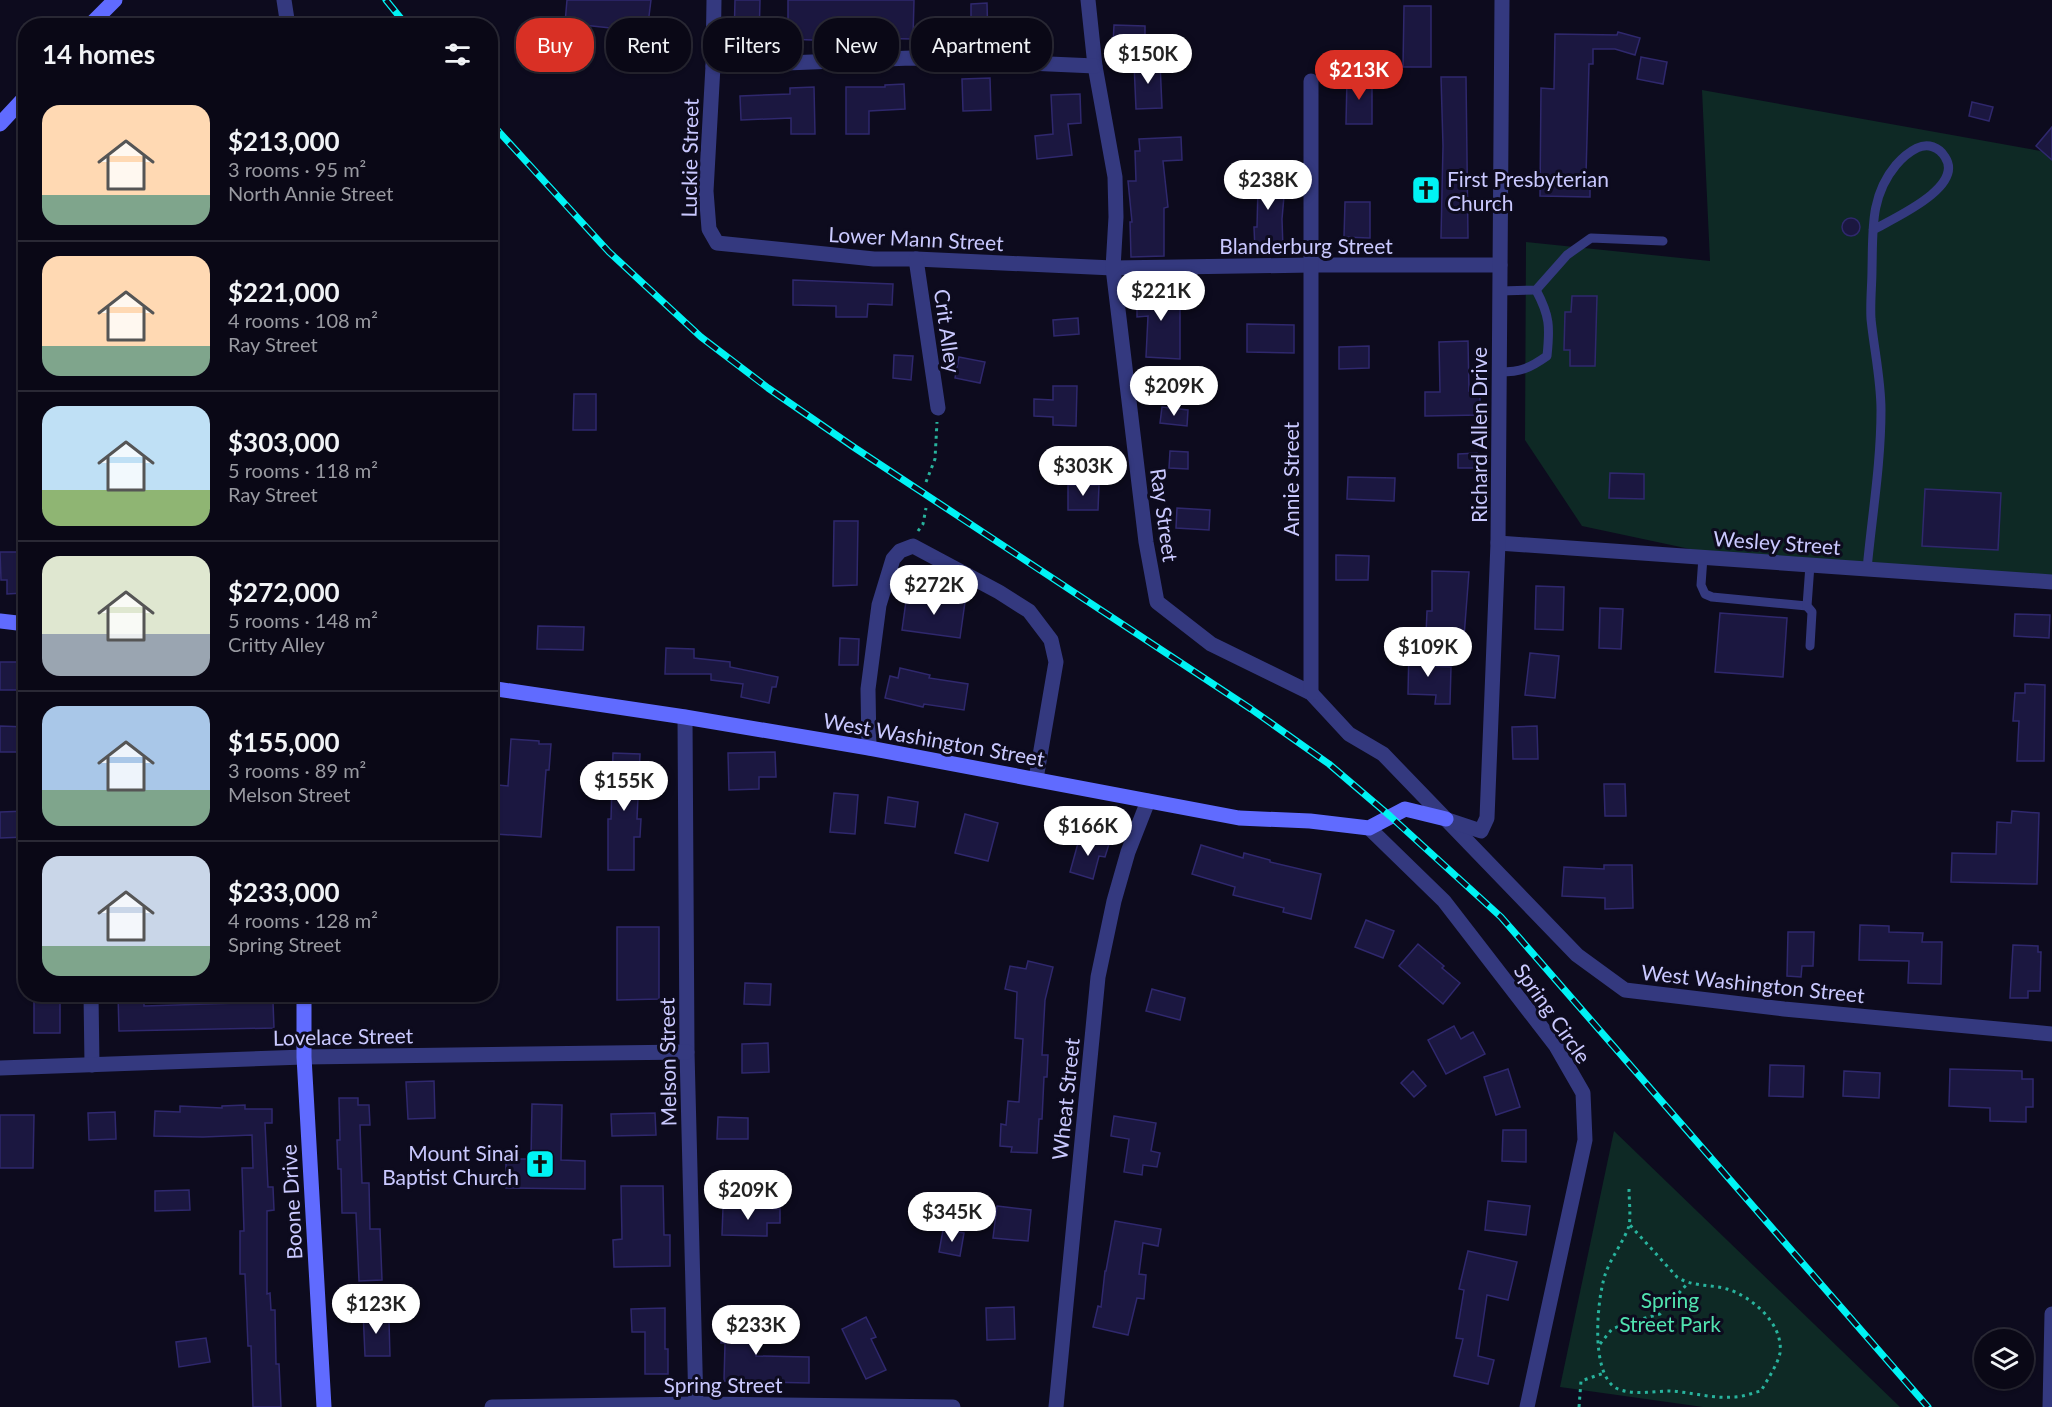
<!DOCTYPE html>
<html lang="en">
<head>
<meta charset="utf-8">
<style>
  body { margin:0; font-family:Lato,sans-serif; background:#181623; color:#f1f3f6; height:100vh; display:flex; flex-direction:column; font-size:22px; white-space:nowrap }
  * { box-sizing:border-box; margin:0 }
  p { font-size:20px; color:#999aa1 }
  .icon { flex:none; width:33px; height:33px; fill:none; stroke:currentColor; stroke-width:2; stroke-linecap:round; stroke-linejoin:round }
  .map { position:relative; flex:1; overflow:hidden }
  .details { position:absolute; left:18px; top:18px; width:480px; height:984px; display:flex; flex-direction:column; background:#0a0816; border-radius:24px; box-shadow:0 2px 4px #0004,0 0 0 2px #2a2935 }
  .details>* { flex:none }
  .guide { position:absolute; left:516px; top:18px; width:570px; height:54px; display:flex; gap:12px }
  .fabs { position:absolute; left:1974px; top:1329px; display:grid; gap:12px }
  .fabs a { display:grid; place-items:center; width:60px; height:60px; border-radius:50%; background:#0a0816; box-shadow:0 2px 4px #0004,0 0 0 2px #2a2935; font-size:30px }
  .price { position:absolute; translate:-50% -51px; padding:0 14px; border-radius:21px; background:#fff; color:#222; font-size:20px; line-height:39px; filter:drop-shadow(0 2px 3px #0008) }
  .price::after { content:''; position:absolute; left:50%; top:36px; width:18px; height:14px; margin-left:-9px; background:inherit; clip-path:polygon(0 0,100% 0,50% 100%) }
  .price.selected { background:#d93025; color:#fff }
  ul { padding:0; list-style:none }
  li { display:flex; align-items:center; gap:18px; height:150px; padding:0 24px }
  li+li { border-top:2px solid #2a2935 }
  li span { display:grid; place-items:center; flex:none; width:168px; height:120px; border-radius:18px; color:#555 }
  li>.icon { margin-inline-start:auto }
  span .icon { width:72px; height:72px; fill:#fffc; stroke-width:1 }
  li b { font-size:26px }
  h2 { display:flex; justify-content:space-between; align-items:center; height:72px; padding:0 24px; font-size:26px }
  .pill { padding:0 21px; border-radius:24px; background:#0a0816; box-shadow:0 2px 4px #0004,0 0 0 2px #2a2935; font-size:21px; line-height:54px }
  .pill.selected { background:#d93025; color:#fff }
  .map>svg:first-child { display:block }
  .green { fill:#0e2925 }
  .building { fill:#1b1740; stroke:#2f286d; stroke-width:1.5 }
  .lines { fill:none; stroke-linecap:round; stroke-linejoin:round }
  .path { stroke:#28b39d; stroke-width:3; stroke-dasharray:3 4.5; stroke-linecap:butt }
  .lane { stroke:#34397f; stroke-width:9 }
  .street { stroke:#34397f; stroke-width:15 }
  .secondary { stroke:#606bff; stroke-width:15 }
  .rail-casing { stroke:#00f3f4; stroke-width:7 }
  .rail { stroke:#0d0b1e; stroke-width:4.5; stroke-dasharray:14; stroke-linecap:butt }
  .labels { text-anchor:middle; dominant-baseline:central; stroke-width:6; stroke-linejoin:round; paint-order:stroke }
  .street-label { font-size:21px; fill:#cac9ff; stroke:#0d0b1e }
  .poi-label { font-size:21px; fill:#cac9ff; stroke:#0d0b1e; text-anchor:start }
  .park-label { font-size:21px; fill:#51e3b0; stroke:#0d0b1e }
</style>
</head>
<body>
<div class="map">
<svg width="2052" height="1407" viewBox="0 0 2052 1407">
  <rect width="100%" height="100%" fill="#0d0b1e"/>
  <g class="green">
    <polygon points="1702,90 2052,153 2052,587 1704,552 1582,526 1525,440 1526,242 1710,261"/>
    <polygon points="1614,1131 1900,1407 1703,1407 1560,1387"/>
  </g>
  <g class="building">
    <polygon points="567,0 651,0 647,32 565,23"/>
    <polygon points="735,0 760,0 759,40 734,40"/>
    <polygon points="788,0 914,0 913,39 861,38 861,42 788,39"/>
    <polygon points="987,3 988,41 971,42 971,4"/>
    <polygon points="1404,6 1431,6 1431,67 1403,67"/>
    <polygon points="1114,25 1145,26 1145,46 1113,45"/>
    <polygon points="1618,32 1640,38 1635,55 1615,49 1593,49 1593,64 1589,64 1586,175 1590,175 1590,197 1540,196 1541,88 1554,89 1555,34 1617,35"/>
    <polygon points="1641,57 1667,62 1663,84 1637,79"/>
    <polygon points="1160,62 1162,108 1136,109 1134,63"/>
    <polygon points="1441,77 1466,77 1468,238 1441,238 1443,146"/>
    <polygon points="990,78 991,110 963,111 962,79"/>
    <polygon points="1347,78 1372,78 1372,124 1346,124"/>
    <polygon points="904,84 905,109 869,111 869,134 846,134 846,87 885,87 885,85"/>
    <polygon points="814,87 815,134 791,134 791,118 741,120 740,96 790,94 790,88"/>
    <polygon points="1080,94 1081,123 1068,124 1072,155 1037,159 1035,136 1053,134 1051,95"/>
    <polygon points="1972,102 1993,107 1989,121 1969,116"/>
    <polygon points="2052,127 2052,160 2036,146"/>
    <polygon points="1181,137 1182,160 1163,161 1168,207 1164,208 1164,256 1131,257 1130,222 1132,222 1128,181 1136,181 1135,151 1140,151 1139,139"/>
    <polygon points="1253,166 1274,167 1273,195 1284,196 1282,219 1283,249 1255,250 1254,227 1257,227 1258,188 1253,188"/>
    <polygon points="1345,202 1370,202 1370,238 1344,237"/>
    <circle cx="1851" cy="227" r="9"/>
    <polygon points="793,280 893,284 892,305 868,304 867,317 836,317 836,306 793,305"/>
    <polygon points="1137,290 1180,290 1180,359 1146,357 1148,316 1137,317"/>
    <polygon points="1572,296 1597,296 1595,366 1570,366 1570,350 1564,350 1565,312 1571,312"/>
    <polygon points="1078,318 1079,334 1054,336 1053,320"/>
    <polygon points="1247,324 1294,325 1294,353 1247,352"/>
    <polygon points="1468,341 1469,391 1480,391 1480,415 1425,416 1425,392 1440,392 1439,342"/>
    <polygon points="1369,346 1369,368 1339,369 1339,347"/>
    <polygon points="894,355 913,356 911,380 893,378"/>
    <polygon points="959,357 985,362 980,383 955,378"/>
    <polygon points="1053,386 1077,386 1076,426 1053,425 1053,417 1034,416 1034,399 1053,400"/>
    <polygon points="574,394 596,394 596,430 573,430"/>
    <polygon points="1162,407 1188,410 1187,426 1160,423"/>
    <polygon points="1170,451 1188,452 1188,469 1169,468"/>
    <polygon points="1477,453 1478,468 1458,468 1458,454"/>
    <polygon points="1610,473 1644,474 1644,499 1609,498"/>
    <polygon points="1348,477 1395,478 1394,501 1347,499"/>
    <polygon points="1068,485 1099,485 1098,510 1068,510"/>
    <polygon points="1925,489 2001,493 1998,550 1922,546"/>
    <polygon points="1177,508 1210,510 1209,530 1176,528"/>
    <polygon points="834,521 858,521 857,585 833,586"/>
    <polygon points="0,552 23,552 23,593 7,594 7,580 1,580"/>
    <polygon points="1336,555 1369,556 1368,580 1336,580"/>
    <polygon points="1432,571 1469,572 1464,637 1426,635 1427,611 1432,611"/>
    <polygon points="1536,586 1564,587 1563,630 1535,629"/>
    <polygon points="907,594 965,602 960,638 902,630"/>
    <polygon points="1600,608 1623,609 1621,649 1599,648"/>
    <polygon points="1720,613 1787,618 1783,677 1715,672"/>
    <polygon points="2015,614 2050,615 2049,638 2014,636"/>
    <polygon points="538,626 584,627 583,650 537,649"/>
    <polygon points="840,638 859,639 858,665 839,665"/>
    <polygon points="1409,647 1425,648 1425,666 1451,667 1450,704 1435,704 1436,695 1408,694"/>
    <polygon points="666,648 694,649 694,658 730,662 730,667 778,677 776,687 772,687 769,703 741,697 743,684 711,680 711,674 665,674"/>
    <polygon points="1530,653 1559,656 1555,698 1525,695"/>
    <rect x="0" y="662" width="26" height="28"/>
    <polygon points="900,668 930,675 929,678 968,684 964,710 924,704 923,707 885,698 890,676 898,678"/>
    <polygon points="2025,684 2045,685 2044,761 2017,761 2019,721 2013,721 2015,693 2025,693"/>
    <polygon points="0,726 26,727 26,752 0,752"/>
    <polygon points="1537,726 1538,759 1513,759 1512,727"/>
    <polygon points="511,739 539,741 539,744 551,744 549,770 546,770 541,837 495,834 498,785 508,786"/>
    <polygon points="775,752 776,777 759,777 759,789 729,790 728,753"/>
    <polygon points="613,753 640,754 637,819 641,819 640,837 634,837 634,870 608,870 608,819 611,819"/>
    <polygon points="1604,784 1625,784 1626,816 1605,816"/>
    <polygon points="834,793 858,795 855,834 830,832"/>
    <polygon points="888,797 918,802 915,827 885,823"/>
    <polygon points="26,811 26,837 0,838 0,812"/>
    <polygon points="2012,811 2039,813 2037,884 1951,882 1952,853 1996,854 1997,822 2011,823"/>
    <polygon points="965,814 998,823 988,861 955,853"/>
    <polygon points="1080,836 1109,844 1105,857 1099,856 1093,879 1070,872"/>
    <polygon points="1201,845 1243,858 1244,853 1270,860 1270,862 1321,874 1311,919 1283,912 1284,908 1233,895 1235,887 1192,874"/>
    <polygon points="1604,865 1632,865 1633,908 1605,909 1605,898 1562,896 1564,867 1604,869"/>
    <polygon points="1366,920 1394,931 1383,958 1355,947"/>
    <polygon points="1860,925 1889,926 1889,932 1923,933 1922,942 1942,942 1941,984 1908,983 1909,961 1859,960"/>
    <polygon points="617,927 659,927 659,999 617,1000"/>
    <polygon points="1788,932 1814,932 1813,966 1802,966 1801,977 1787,976"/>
    <polygon points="1418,944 1444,966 1442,968 1460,983 1443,1004 1399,966"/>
    <polygon points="2013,945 2038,946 2038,952 2041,952 2040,991 2028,991 2028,998 2010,998"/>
    <polygon points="1028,961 1053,967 1045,1000 1042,1055 1048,1055 1047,1077 1044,1077 1042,1119 1039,1119 1037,1153 1011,1152 1012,1147 1000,1146 1001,1124 1006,1125 1008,1101 1019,1102 1023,1039 1015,1038 1017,992 1005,989 1010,966 1026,969"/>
    <polygon points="745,983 771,984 770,1005 744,1004"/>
    <polygon points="1152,989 1185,998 1180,1020 1146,1011"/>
    <rect x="34" y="994" width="26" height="39"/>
    <polygon points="118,994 144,994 144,1006 273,1002 274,1028 119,1031"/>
    <polygon points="1454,1026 1461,1039 1473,1032 1485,1054 1446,1074 1428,1040"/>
    <polygon points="768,1043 769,1072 742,1073 742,1044"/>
    <polygon points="1770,1065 1804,1066 1803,1097 1769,1096"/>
    <polygon points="1508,1069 1520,1107 1496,1115 1484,1077"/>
    <polygon points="1950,1069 2022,1071 2022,1079 2033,1079 2033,1107 2026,1107 2026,1122 1990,1121 1990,1108 1949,1106"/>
    <polygon points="1413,1071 1426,1086 1414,1097 1401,1083"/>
    <polygon points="1844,1071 1880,1073 1879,1098 1843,1096"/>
    <polygon points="434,1081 435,1118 408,1119 406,1082"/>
    <polygon points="339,1098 358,1098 358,1105 369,1105 370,1125 360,1125 362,1183 369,1183 370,1229 380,1229 382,1280 359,1281 356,1213 342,1213 341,1169 338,1169 337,1140 340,1140"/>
    <polygon points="532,1104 562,1105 561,1160 585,1161 585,1189 506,1188 506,1159 531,1159"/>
    <polygon points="245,1105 245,1109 272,1109 272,1123 265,1123 268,1187 273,1187 274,1210 267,1211 267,1294 270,1293 271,1310 275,1310 276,1364 279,1364 281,1407 253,1407 251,1346 248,1346 245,1274 240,1274 240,1231 244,1231 242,1168 253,1168 252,1135 203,1137 154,1136 155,1111 180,1112 180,1106 222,1108 222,1106"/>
    <polygon points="115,1112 116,1139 89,1140 88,1113"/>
    <polygon points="655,1113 656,1135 612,1136 611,1114"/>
    <polygon points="0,1115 34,1115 33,1168 0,1168"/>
    <polygon points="1114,1116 1156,1123 1151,1151 1160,1153 1157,1167 1143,1165 1142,1175 1124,1172 1129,1139 1111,1136"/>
    <polygon points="718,1117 748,1118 748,1139 717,1139"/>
    <polygon points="1503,1130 1526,1130 1526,1162 1502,1161"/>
    <polygon points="621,1186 663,1186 664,1235 670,1235 670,1266 614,1267 613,1240 622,1239"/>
    <polygon points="189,1190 190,1210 155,1211 155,1191"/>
    <polygon points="1488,1201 1530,1206 1526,1235 1485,1230"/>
    <polygon points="997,1206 1031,1210 1028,1241 993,1238"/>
    <polygon points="723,1207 780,1209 780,1223 767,1223 767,1236 722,1235"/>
    <polygon points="1115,1221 1161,1229 1158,1246 1143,1243 1139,1274 1146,1275 1144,1299 1137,1298 1128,1335 1093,1327 1098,1306 1101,1307 1105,1271 1106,1271"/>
    <polygon points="943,1230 964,1233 960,1256 939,1252"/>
    <polygon points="1468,1251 1517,1262 1508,1300 1487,1295 1478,1356 1494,1360 1488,1384 1454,1376 1463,1339 1456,1338 1464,1290 1459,1289"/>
    <polygon points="1014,1307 1015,1339 987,1340 986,1308"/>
    <polygon points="665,1308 665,1349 668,1349 668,1374 645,1374 645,1332 632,1332 631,1309"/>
    <polygon points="378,1309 378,1321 389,1321 390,1356 365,1356 363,1310"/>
    <polygon points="721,1316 757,1317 756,1356 809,1357 809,1383 724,1381 725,1343 721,1343"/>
    <polygon points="866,1317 876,1337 871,1339 886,1370 866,1379 842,1329"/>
    <polygon points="206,1338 210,1362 179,1367 176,1342"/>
  </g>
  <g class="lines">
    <g class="path">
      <polyline points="926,482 935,459 937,422"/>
      <polyline points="918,531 923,524 926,508"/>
      <path d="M1629,1189C1629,1200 1631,1216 1629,1226C1624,1241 1610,1259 1605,1275C1597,1300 1590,1373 1616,1388C1632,1396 1653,1391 1670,1391C1691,1392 1713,1399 1734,1397C1743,1397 1752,1393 1761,1391C1767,1380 1777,1366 1780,1353C1784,1324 1751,1296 1727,1289C1710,1284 1692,1287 1677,1277L1629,1224"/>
      <polyline points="1600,1344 1612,1329 1630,1322 1660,1314 1687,1284"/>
      <polyline points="1579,1407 1581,1381 1604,1373"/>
    </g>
    <g class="lane">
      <polyline points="1500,291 1536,290 1567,255 1591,238 1663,241"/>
      <path d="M1500,372C1521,372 1530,368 1547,356C1550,327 1550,316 1536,290"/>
      <polyline points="1703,557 1701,585 1705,594 1712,597 1807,606"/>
      <polyline points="1810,565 1807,606 1812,612 1810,646"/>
      <path d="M1867,569C1872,516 1881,463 1881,410C1881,380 1874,349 1871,319C1870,302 1872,285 1872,269C1873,230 1870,196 1896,165C1902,158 1909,152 1917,148C1928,143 1939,147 1945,157C1965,187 1894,218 1873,230"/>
      <polyline points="490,788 496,688"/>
    </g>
    <g class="street">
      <polyline points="284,0 288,26"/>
      <polyline points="714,0 713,66 706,191 709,229 717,243 874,259 916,259 1113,268 1312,265 1500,265"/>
      <polyline points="1088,0 1095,66 1115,177 1116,217 1113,268 1146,542 1157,602 1211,644 1311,693 1349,734 1383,754 1577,955 1625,990 1784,1009 2052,1034"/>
      <polyline points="713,66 911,58 1095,66"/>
      <polyline points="916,259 938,408"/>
      <polyline points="1498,543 2052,582"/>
      <polyline points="1311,693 1311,81"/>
      <polyline points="685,717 687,1052 696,1407"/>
      <polyline points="869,748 868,689 879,605 893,559 900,551 913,546 999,592 1029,611 1051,640 1056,662 1036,779"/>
      <polyline points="1448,820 1481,831 1487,818 1498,543 1502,0"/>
      <polyline points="1369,828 1444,901 1556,1046 1583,1093 1585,1140 1527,1407"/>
      <polyline points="91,994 92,1065"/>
      <polyline points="0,1068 304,1057 687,1052"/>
      <polyline points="492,1407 696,1404 953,1407"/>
      <polyline points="1056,1407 1098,977 1114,901 1128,852 1148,801"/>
      <polyline points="2050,1407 2052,1314"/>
    </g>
    <g class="secondary">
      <polyline points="89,26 115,0"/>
      <polyline points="0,124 26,96"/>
      <polyline points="0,621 26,624"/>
      <polyline points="490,688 685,717 869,748 1239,818 1310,821 1369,828 1405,809 1446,819"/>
      <polyline points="304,994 304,1057 324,1407"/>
    </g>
    <g class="rail-casing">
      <g id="rail">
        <polyline points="386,0 407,26"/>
        <polyline points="490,122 609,252 701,337 768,388 855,448 1251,709 1329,764 1390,816 1501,917 1928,1407"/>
      </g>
    </g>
    <use href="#rail" class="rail"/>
  </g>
  <defs>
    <g id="church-square" transform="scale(1.5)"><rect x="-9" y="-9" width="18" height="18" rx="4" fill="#00f3f4" stroke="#0d0b1e"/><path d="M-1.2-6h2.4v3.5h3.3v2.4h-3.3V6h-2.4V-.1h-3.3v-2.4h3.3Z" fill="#111"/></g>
  </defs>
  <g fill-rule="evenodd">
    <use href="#church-square" x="1426" y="190"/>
    <use href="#church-square" x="540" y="1164"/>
  </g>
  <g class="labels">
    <g class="street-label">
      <text transform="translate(689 158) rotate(-89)">Luckie Street</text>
      <text transform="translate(916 238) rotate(3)">Lower Mann Street</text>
      <text x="1306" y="245">Blanderburg Street</text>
      <text transform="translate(948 331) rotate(82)">Crit Alley</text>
      <text transform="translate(1478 435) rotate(-90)">Richard Allen Drive</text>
      <text transform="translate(1290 479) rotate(-90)">Annie Street</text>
      <text transform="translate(1165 515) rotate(82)">Ray Street</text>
      <text transform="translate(1777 542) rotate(4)">Wesley Street</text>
      <text transform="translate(934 739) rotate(10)">West Washington Street</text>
      <text transform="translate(1753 983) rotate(6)">West Washington Street</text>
      <text transform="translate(1553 1013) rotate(55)">Spring Circle</text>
      <text transform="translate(343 1036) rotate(-1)">Lovelace Street</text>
      <text transform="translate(667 1062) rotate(-91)">Melson Street</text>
      <text transform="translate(1065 1099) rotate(-84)">Wheat Street</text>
      <text transform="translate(291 1202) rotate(-93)">Boone Drive</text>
      <text x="723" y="1384">Spring Street</text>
    </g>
    <g class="poi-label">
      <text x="1447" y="178">First Presbyterian<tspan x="1447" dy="24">Church</tspan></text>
      <text x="519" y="1152" text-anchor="end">Mount Sinai<tspan x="519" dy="24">Baptist Church</tspan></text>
    </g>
    <g class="park-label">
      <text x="1670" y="1299">Spring<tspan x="1670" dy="24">Street Park</tspan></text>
    </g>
  </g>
</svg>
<div class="fabs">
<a><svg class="icon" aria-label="layers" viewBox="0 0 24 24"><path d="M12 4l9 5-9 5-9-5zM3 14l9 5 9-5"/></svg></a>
</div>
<b class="price" style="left:1148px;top:85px">$150K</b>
<b class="price selected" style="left:1359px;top:101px">$213K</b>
<b class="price" style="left:1268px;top:211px">$238K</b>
<b class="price" style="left:1161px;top:322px">$221K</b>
<b class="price" style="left:1174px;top:417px">$209K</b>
<b class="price" style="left:1083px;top:497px">$303K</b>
<b class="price" style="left:934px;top:616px">$272K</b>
<b class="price" style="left:1428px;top:678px">$109K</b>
<b class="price" style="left:624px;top:812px">$155K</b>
<b class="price" style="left:1088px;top:857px">$166K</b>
<b class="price" style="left:748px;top:1221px">$209K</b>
<b class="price" style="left:952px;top:1243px">$345K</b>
<b class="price" style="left:376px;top:1335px">$123K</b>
<b class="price" style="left:756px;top:1356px">$233K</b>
<div class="guide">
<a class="pill selected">Buy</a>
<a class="pill">Rent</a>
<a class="pill">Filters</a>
<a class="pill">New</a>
<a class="pill">Apartment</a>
</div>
<section class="details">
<h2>14 homes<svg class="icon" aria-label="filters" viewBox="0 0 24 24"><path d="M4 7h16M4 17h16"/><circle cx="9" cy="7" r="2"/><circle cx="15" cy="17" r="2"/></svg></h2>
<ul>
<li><span style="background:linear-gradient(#ffd9b3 75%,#7fa58c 0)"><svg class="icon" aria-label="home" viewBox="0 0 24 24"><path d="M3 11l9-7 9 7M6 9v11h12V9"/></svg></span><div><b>$213,000</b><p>3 rooms · 95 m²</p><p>North Annie Street</p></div></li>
<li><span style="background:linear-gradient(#ffd9b3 75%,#7fa58c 0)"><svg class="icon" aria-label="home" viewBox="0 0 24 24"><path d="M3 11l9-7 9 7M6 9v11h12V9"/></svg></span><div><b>$221,000</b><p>4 rooms · 108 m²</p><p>Ray Street</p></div></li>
<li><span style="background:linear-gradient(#bfe0f5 70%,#8fb573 0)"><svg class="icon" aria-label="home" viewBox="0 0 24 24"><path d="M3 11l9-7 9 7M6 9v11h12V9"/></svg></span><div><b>$303,000</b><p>5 rooms · 118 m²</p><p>Ray Street</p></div></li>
<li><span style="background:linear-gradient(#dfe7d0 65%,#9aa5b1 0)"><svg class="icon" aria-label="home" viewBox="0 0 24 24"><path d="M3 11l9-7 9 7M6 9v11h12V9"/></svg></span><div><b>$272,000</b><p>5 rooms · 148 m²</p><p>Critty Alley</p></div></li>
<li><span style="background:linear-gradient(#a9c7e8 70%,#7fa58c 0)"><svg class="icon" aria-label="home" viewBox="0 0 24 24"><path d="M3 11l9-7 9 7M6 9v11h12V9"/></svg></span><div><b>$155,000</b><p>3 rooms · 89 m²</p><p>Melson Street</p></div></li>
<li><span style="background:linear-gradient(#c9d6e8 75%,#7fa58c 0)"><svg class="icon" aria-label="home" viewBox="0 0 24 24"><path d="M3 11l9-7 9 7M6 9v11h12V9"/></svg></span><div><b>$233,000</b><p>4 rooms · 128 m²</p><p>Spring Street</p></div></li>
</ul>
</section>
</div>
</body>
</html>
